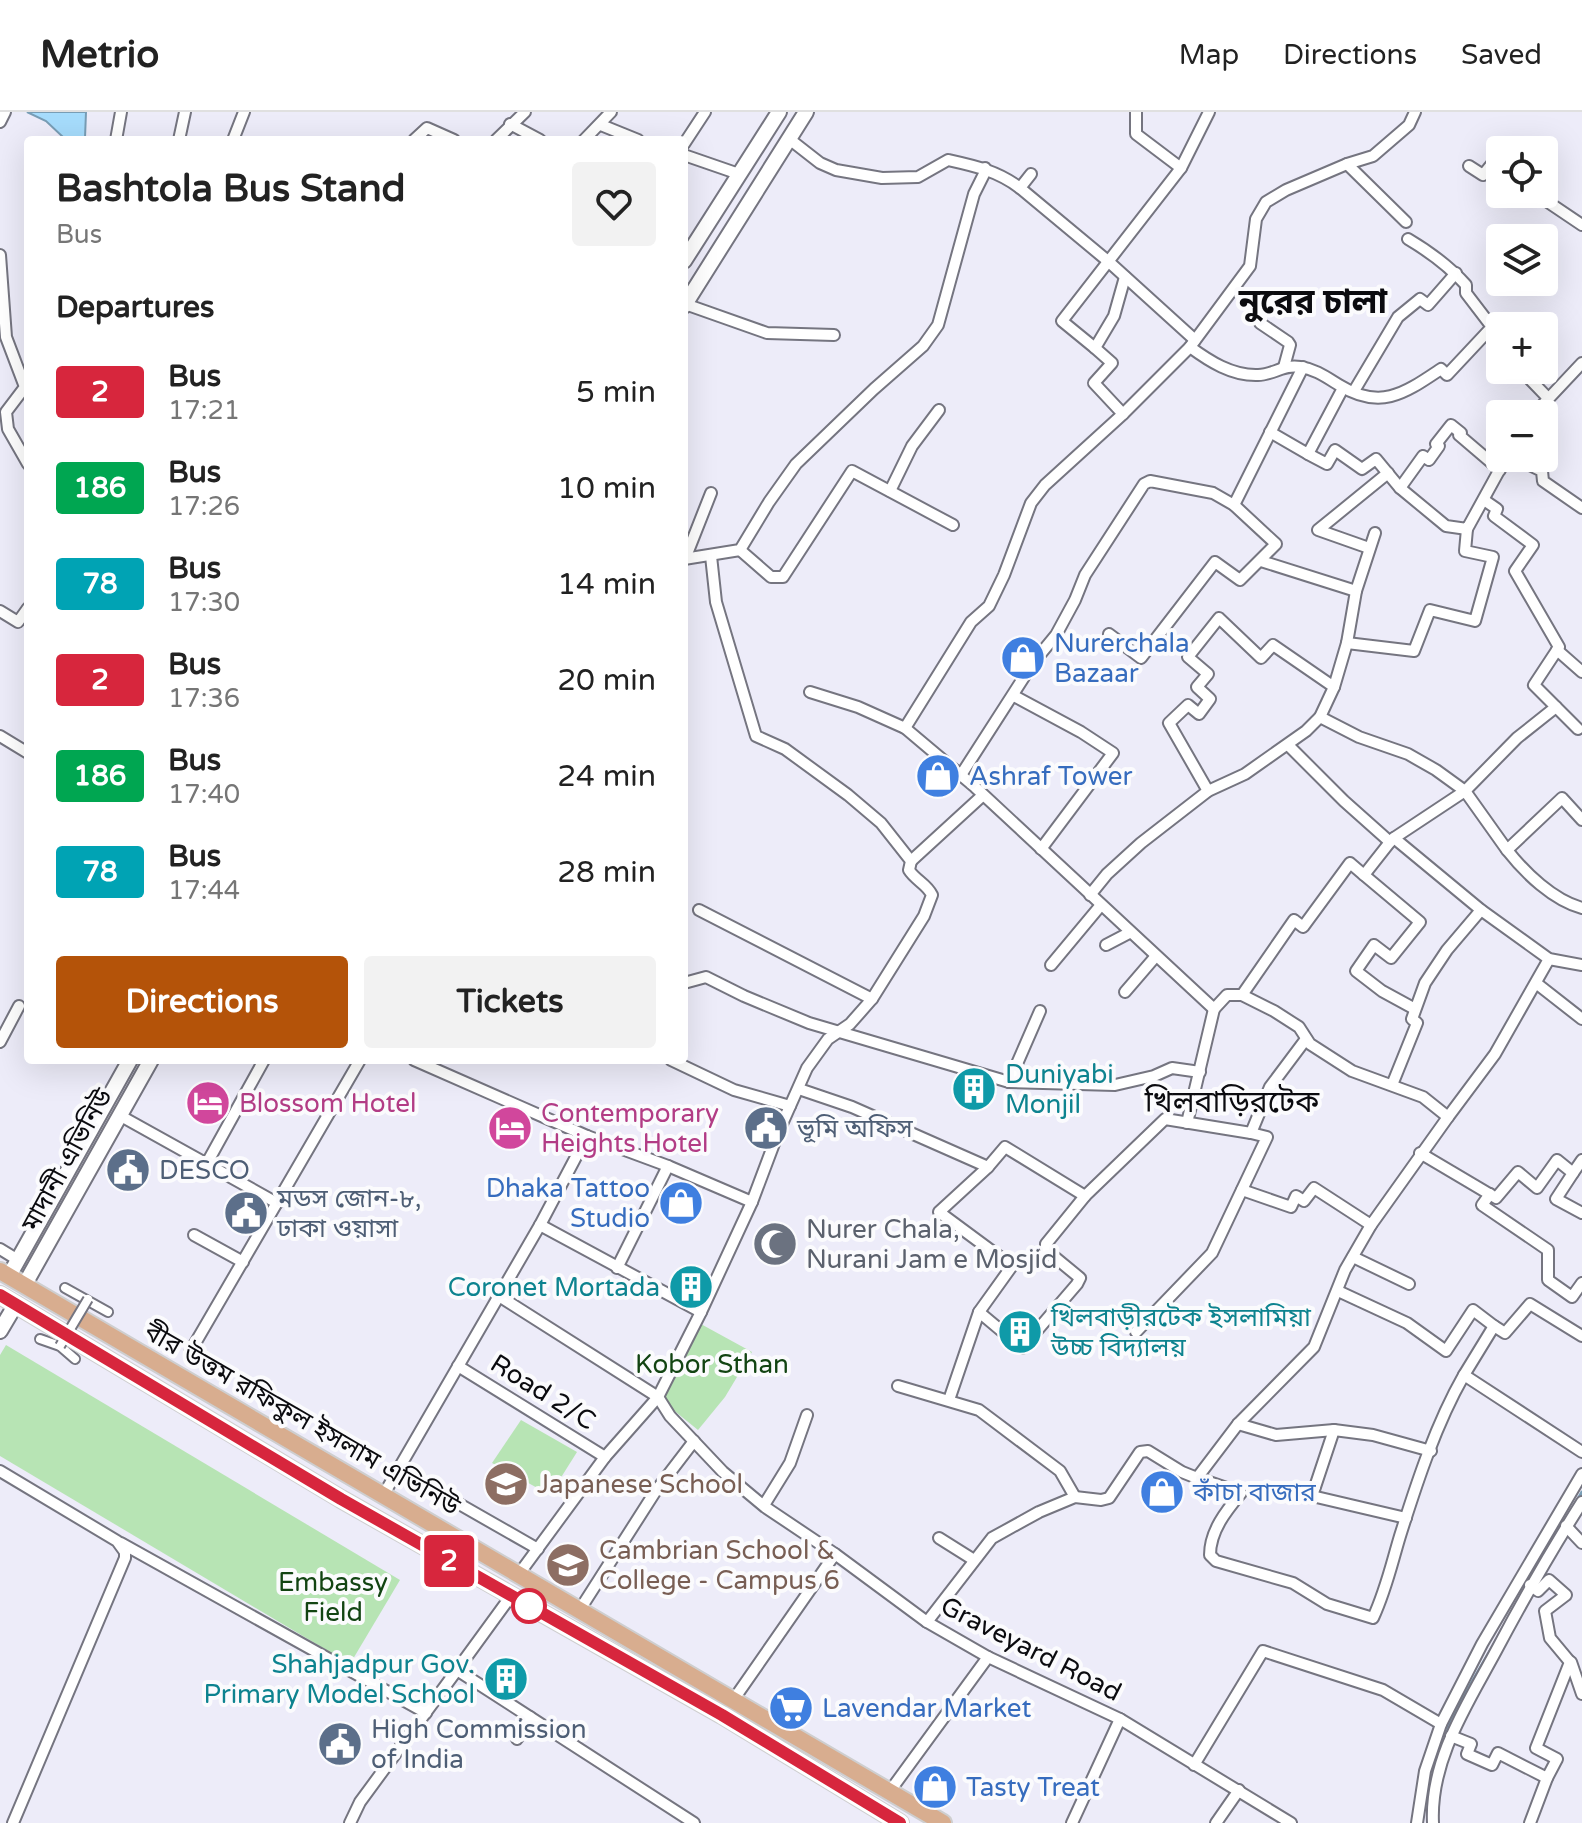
<!DOCTYPE html>
<html lang="en">
<head>
<meta charset="utf-8">
<style>
  body { margin:0; font-family:"Varela Round","Noto Sans Bengali",sans-serif; background:#f2f2f2; color:#222; height:100vh; display:flex; flex-direction:column; font-size:30px; white-space:nowrap }
  * { box-sizing:border-box; margin:0 }
  p { font-size:26px; color:#767676 }
  .icon { flex:none; width:44px; height:44px; fill:none; stroke:currentColor; stroke-width:2; stroke-linecap:round; stroke-linejoin:round }
  .map { position:relative; flex:1; overflow:hidden }
  .side { position:absolute; left:24px; top:24px; width:664px; height:928px; display:flex; flex-direction:column; background:#fff; border-radius:8px; box-shadow:0 8px 32px #0002 }
  .side>* { flex:none }
  .badge { padding:0 16px; border-radius:6px; font-size:28px; line-height:52px }
  .fabs { position:absolute; left:1486px; top:24px; display:grid; gap:16px }
  .fabs a { display:grid; place-items:center; width:72px; height:72px; border-radius:8px; background:#fff; box-shadow:0 8px 32px #0002; font-size:40px }
  .map>.badge { position:absolute; translate:-50% -50%; box-shadow:0 0 0 4px #fff }
  h2 { padding:0 32px; font-size:30px; line-height:72px }
  .round { display:grid; place-items:center; flex:none; width:84px; height:84px; border-radius:8px; background:#f2f2f2 }
  .headline { display:flex; align-items:center; justify-content:space-between; height:136px; padding:0 32px }
  h1 { font-size:38px; font-weight:700; line-height:60px }
  .action { display:flex; gap:16px; margin-top:auto; padding:16px 32px }
  .action a { flex:1; height:92px; border-radius:8px; background:#b45309; color:#fff; font-size:32px; font-weight:700; line-height:92px; text-align:center }
  .action a+a { background:#f2f2f2; color:#222 }
  ul { padding:0; list-style:none }
  li { display:flex; align-items:center; gap:24px; height:96px; padding:0 32px }
  li div { flex:1 }
  li b { display:block; font-size:30px }
  li em { font-style:normal }
  li .badge { min-width:88px; font-weight:700; text-align:center }
  header { display:flex; align-items:center; gap:48px; box-sizing:border-box; height:112px; padding:0 40px; background:#fff; border-bottom:2px solid #e0e0e0 }
  header strong { font-size:38px }
  nav { display:flex; gap:44px; margin-inline-start:auto; font-size:28px }
  .map>svg:first-child { display:block }
  .green { fill:#b7e4b4 }
  .water { fill:#a6dcfc; stroke:#789db5; stroke-width:2 }
  .lines { fill:none; stroke-linecap:round; stroke-linejoin:round }
  .stream { stroke:#789db5; stroke-width:3 }
  .pedestrian-casing { stroke:#757580; stroke-width:12 }
  .minor-casing { stroke:#757580; stroke-width:14 }
  .secondary-casing { stroke:#757580; stroke-width:18 }
  .primary-casing { stroke:#cececf; stroke-width:20 }
  .pedestrian { stroke:#fff; stroke-width:8 }
  .minor { stroke:#fff; stroke-width:10 }
  .secondary { stroke:#fff; stroke-width:14 }
  .primary { stroke:#d8ad8f; stroke-width:16 }
  .pedestrian-bridge-casing { stroke:#757580; stroke-width:12; stroke-linecap:butt }
  .pedestrian-bridge { stroke:#fff; stroke-width:8 }
  .line-casing { stroke:#fff; stroke-width:18 }
  .line { stroke:#d7263d; stroke-width:12 }
  .stop-dot { fill:#fff; stroke:#d7263d; stroke-width:4 }
  .labels { text-anchor:middle; dominant-baseline:central; stroke-width:8; stroke-linejoin:round; paint-order:stroke }
  .shop-label { font-size:26px; fill:#366cbe; stroke:#fbfbfd; text-anchor:start }
  .culture-label { font-size:26px; fill:#0d838f; stroke:#fbfbfd; text-anchor:start }
  .hotel-label { font-size:26px; fill:#b23c85; stroke:#fbfbfd; text-anchor:start }
  .service-label { font-size:26px; fill:#4e5e75; stroke:#fbfbfd; text-anchor:start }
  .street-label { font-size:26px; fill:#0b0b0f; stroke:#fbfbfd }
  .worship-label { font-size:26px; fill:#5b616d; stroke:#fbfbfd; text-anchor:start }
  .park-label { font-size:26px; fill:#124412; stroke:#fbfbfd }
  .education-label { font-size:26px; fill:#785e54; stroke:#fbfbfd; text-anchor:start }
  .quarter-label { font-size:30px; fill:#0b0b0f; stroke:#fbfbfd }
  .district-label { font-size:34px; font-weight:bold; fill:#0b0b0f; stroke:#fbfbfd }
</style>
</head>
<body>
<header>
<strong>Metrio</strong>
<nav><a>Map</a><a>Directions</a><a>Saved</a></nav>
</header>
<div class="map">
<svg width="1582" height="1711" viewBox="0 0 1582 1711">
  <rect width="100%" height="100%" fill="#edecf9"/>
  <g class="green">
    <path d="M699,1211L752,1240L725,1285L698,1318L661,1288Z"/>
    <path d="M6,1233L400,1468L350,1552L0,1344V1243Z"/>
    <path d="M521,1308L577,1340L550,1383L492,1351Z"/>
  </g>
  <path class="water" d="M27,0H86L85,26H64L46,9Z"/>
  <g class="lines">
    <g class="stream">
      <path d="M1572,1397L1582,1380"/>
      <path d="M1445,1628L1450,1608L1498,1525"/>
    </g>
    <g class="pedestrian-casing">
      <g id="pedestrian">
        <path d="M65,1176L108,1200"/>
        <path d="M40,1227L60,1234L75,1247"/>
      </g>
    </g>
    <g class="minor-casing">
      <g id="minor">
        <path d="M1136,0V22L1181,56"/>
        <path d="M0,10L5,0"/>
        <path d="M510,12L540,28"/>
        <path d="M601,13L638,28"/>
        <path d="M788,26L820,51L836,58L882,66L918,65L948,48C975,54 998,59 1020,76"/>
        <path d="M116,28L121,0"/>
        <path d="M179,28L185,0"/>
        <path d="M233,28L244,0"/>
        <path d="M414,28L427,16L454,28"/>
        <path d="M496,28L525,0"/>
        <path d="M584,28L611,0"/>
        <path d="M684,32L705,0"/>
        <path d="M684,43L739,62"/>
        <path d="M1347,52L1406,110"/>
        <path d="M1469,54L1483,63L1492,52L1500,58"/>
        <path d="M1031,62L1020,76L1109,150L1195,228"/>
        <path d="M1536,82L1582,113"/>
        <path d="M0,143L6,225L25,275L6,300L8,317L28,352"/>
        <path d="M685,192L767,221L834,223"/>
        <path d="M1260,211L1288,230L1290,233L1284,255"/>
        <path d="M1492,215L1500,232"/>
        <path d="M1190,235C1209,249 1232,264 1258,263C1273,263 1284,252 1300,255C1315,257 1326,265 1339,273C1381,299 1405,281 1441,257L1447,263L1492,215L1466,181V173C1449,154 1430,140 1408,127"/>
        <path d="M1095,236L1062,209L1181,56L1209,0"/>
        <path d="M1521,258L1548,286"/>
        <path d="M1354,279L1398,205L1420,187L1428,193L1456,161"/>
        <path d="M1123,302L1094,271L1112,251L1095,236L1114,204L1125,165"/>
        <path d="M1534,302L1582,251"/>
        <path d="M1270,320L1308,342L1343,276"/>
        <path d="M1308,342L1327,352L1335,338L1362,357L1376,347L1400,376L1446,414L1467,417L1506,346"/>
        <path d="M1515,346L1542,359L1543,369L1582,396"/>
        <path d="M1400,376L1423,344L1429,348L1439,334L1436,332L1451,313L1461,321L1459,323L1500,358"/>
        <path d="M890,379L912,334L939,298"/>
        <path d="M1234,393L1303,255"/>
        <path d="M1369,436L1318,418L1388,361"/>
        <path d="M740,438L771,465H783L852,359L953,413"/>
        <path d="M684,447L740,438L769,390L796,352L874,277L923,234L938,213L974,82L986,58L985,56"/>
        <path d="M685,447L711,381"/>
        <path d="M1261,449L1356,479"/>
        <path d="M0,499L18,510L28,496"/>
        <path d="M1347,531L1414,539L1430,498L1475,509L1493,445L1465,439L1467,417"/>
        <path d="M1557,538L1582,560"/>
        <path d="M810,580L858,595L905,616L975,675L1214,897L1227,883H1242L1274,899L1299,915L1310,932L1352,959L1423,985L1448,1005L1371,1113L1345,1158L1314,1235L1238,1312L1197,1366L1182,1360L1148,1339L1140,1340L1109,1386L1101,1388L1075,1385L1039,1400L992,1426L927,1510"/>
        <path d="M1014,584L1081,620L1113,641L1041,737"/>
        <path d="M1556,595L1578,617"/>
        <path d="M1320,605L1359,625L1408,642L1436,658L1465,679L1507,738L1562,686L1582,708"/>
        <path d="M905,616L971,510L989,494L1004,463L1031,391L1045,373L1123,302L1190,235L1250,154L1256,107L1266,90L1286,78L1347,52L1373,44L1409,13L1415,0"/>
        <path d="M0,624L28,641"/>
        <path d="M1288,633L1344,689L1390,730L1394,726L1481,798L1549,847L1582,853"/>
        <path d="M961,663L1033,551L1056,523L1075,488L1085,463L1144,372L1150,369L1213,381L1234,393L1276,432L1240,468L1215,450L1141,546L1109,522"/>
        <path d="M1208,679L1169,611L1188,593L1199,602L1210,587L1197,575L1208,562L1188,545L1219,506L1261,546L1273,533L1334,575"/>
        <path d="M1394,726L1465,679L1517,626L1556,595L1534,573L1559,535L1515,459L1533,433L1494,404L1497,397L1484,388"/>
        <path d="M1507,738C1525,761 1553,788 1582,796"/>
        <path d="M911,749L982,684"/>
        <path d="M1364,763L1420,810L1391,846L1374,833L1356,859L1382,879L1415,897"/>
        <path d="M1090,783L1107,762L1141,731L1208,679L1245,662L1306,619L1320,605L1334,575L1347,531L1356,479L1375,421"/>
        <path d="M699,798L872,887"/>
        <path d="M1106,833L1129,821"/>
        <path d="M1051,853L1101,793"/>
        <path d="M684,871L706,865L744,884L809,911L1009,970L1115,973L1154,964L1172,956L1200,960"/>
        <path d="M1536,871L1582,907"/>
        <path d="M1125,880L1156,844"/>
        <path d="M1242,883L1294,808L1303,815L1350,751L1364,763L1390,730"/>
        <path d="M0,930L19,894"/>
        <path d="M414,948L587,1024L668,1054L752,1090"/>
        <path d="M671,948L734,978L790,994"/>
        <path d="M1009,970L1040,899"/>
        <path d="M1392,973L1417,911L1412,907L1425,871L1447,838L1481,798"/>
        <path d="M799,977L852,995L988,1055L1005,1035L1085,1084L1165,1007L1251,1021"/>
        <path d="M119,1003L277,1091"/>
        <path d="M1448,1005L1495,942L1549,847"/>
        <path d="M1187,1011L1214,897"/>
        <path d="M1420,1041L1496,1086L1518,1060L1537,1076L1557,1048L1573,1061L1556,1087L1582,1101"/>
        <path d="M207,1051L264,948"/>
        <path d="M1573,1061L1582,1048"/>
        <path d="M1242,1078L1291,1095L1296,1084L1304,1089L1314,1076L1371,1113"/>
        <path d="M1490,1082L1482,1093L1548,1138V1168L1572,1185L1582,1171"/>
        <path d="M540,1113L701,1200"/>
        <path d="M194,1123L243,1150"/>
        <path d="M0,1137L18,1148"/>
        <path d="M1353,1145L1409,1172"/>
        <path d="M617,1156L668,1054"/>
        <path d="M1338,1179L1407,1211L1446,1239L1473,1198L1494,1214"/>
        <path d="M499,1184L658,1285L670,1304L723,1360L765,1395L835,1442L927,1510L988,1545L1120,1607L1291,1711"/>
        <path d="M979,1200L1012,1154L939,1100L988,1055"/>
        <path d="M1136,1220L1212,1141L1267,1025L1251,1021L1270,975L1306,927"/>
        <path d="M190,1240L360,948"/>
        <path d="M458,1254L605,1345"/>
        <path d="M1464,1263L1494,1214L1505,1221L1530,1192L1582,1224"/>
        <path d="M898,1274L979,1298L1060,1359L1075,1385"/>
        <path d="M949,1288L979,1200L1022,1236L1077,1172L1080,1166L1046,1138V1132L1085,1084"/>
        <path d="M1238,1312L1276,1323L1334,1318L1373,1323L1431,1339"/>
        <path d="M1334,1318L1312,1384L1406,1406"/>
        <path d="M398,1357L538,1437"/>
        <path d="M0,1359L117,1429L125,1440V1446L13,1711"/>
        <path d="M1197,1366L1241,1381C1226,1399 1210,1419 1210,1443L1216,1449L1293,1471L1327,1492L1373,1506C1386,1478 1391,1454 1400,1424C1417,1370 1436,1312 1464,1263L1582,1340"/>
        <path d="M384,1382L540,1113L587,1024"/>
        <path d="M764,1393L790,1351L807,1303"/>
        <path d="M1566,1414L1582,1431"/>
        <path d="M939,1426L974,1448"/>
        <path d="M121,1431L426,1601"/>
        <path d="M519,1462L605,1345L658,1285L701,1200L752,1090L778,1021L807,956L828,927L850,912L872,887L924,804L932,783C927,772 915,768 909,758L911,749L881,711L848,683L785,637L756,624L716,490L711,444"/>
        <path d="M1530,1473L1538,1479L1549,1468L1566,1483L1545,1499L1550,1526L1570,1550L1536,1636L1557,1647L1547,1666"/>
        <path d="M511,1484L457,1558L694,1711"/>
        <path d="M579,1499L655,1380L694,1329"/>
        <path d="M1571,1550L1582,1582"/>
        <path d="M734,1587L835,1442"/>
        <path d="M1441,1612L1482,1532L1582,1362"/>
        <path d="M1451,1624L1471,1632L1467,1642L1492,1653L1498,1641L1547,1666L1530,1711"/>
        <path d="M517,1627L530,1605"/>
        <path d="M1194,1653L1263,1539L1383,1578L1441,1612L1425,1659L1417,1711"/>
        <path d="M890,1679L988,1545"/>
        <path d="M350,1711L360,1690L457,1558"/>
        <path d="M1072,1711L1120,1607"/>
        <path d="M1216,1711L1239,1678"/>
        <path d="M1433,1711C1430,1648 1467,1593 1496,1539C1523,1488 1551,1439 1582,1390"/>
      </g>
    </g>
    <g class="secondary-casing">
      <g id="secondary">
        <path d="M684,149L779,0"/>
        <path d="M684,194L806,0"/>
        <path d="M9,1164L130,948"/>
        <path d="M25,1172L151,948"/>
        <path d="M0,1219L16,1192"/>
      </g>
    </g>
    <g class="primary-casing">
      <g id="primary">
        <path d="M0,1159L943,1711"/>
        <path d="M0,1183L341,1387L722,1603L900,1711"/>
      </g>
    </g>
    <use href="#pedestrian" class="pedestrian"/>
    <use href="#minor" class="minor"/>
    <use href="#secondary" class="secondary"/>
    <use href="#primary" class="primary"/>
    <g class="pedestrian-bridge-casing">
      <path id="pedestrian-bridge" d="M60,1234L88,1187"/>
    </g>
    <use href="#pedestrian-bridge" class="pedestrian-bridge"/>
  </g>
  <g class="lines">
    <g class="line-casing">
      <path id="line" d="M0,1183L341,1387L722,1603L900,1711"/>
    </g>
    <use href="#line" class="line"/>
  </g>
  <defs>
    <g id="shop-disc" transform="scale(2.3)"><circle r="9.5" fill="#3f7fe0" stroke="#fbfbfd"/><path d="M-5-2.5h2.3a2.7 3.5 0 0 1 5.4 0H5L5.5 6h-11ZM-1.5-2.5h3a1.5 2.3 0 0 0-3 0Z" fill="#fff"/></g>
    <g id="building-disc" transform="scale(2.3)"><circle r="9.5" fill="#0f9aa8" stroke="#fbfbfd"/><path d="M-4-6H4V6H1V3H-1V6H-4ZM-2.5-4.3h1.7v1.8h-1.7ZM.8-4.3h1.7v1.8H.8ZM-2.5-1h1.7V.8h-1.7ZM.8-1h1.7V.8H.8Z" fill="#fff"/></g>
    <g id="hotel-disc" transform="scale(2.3)"><circle r="9.5" fill="#d1479c" stroke="#fbfbfd"/><path d="M-6-4.5h1.5V1H6V5H4.5V3h-9V5H-6ZM-4 0a1.8 1.8 0 1 1 3.6 0ZM.5 0V-2.5h3Q6-2.5 6 0Z" fill="#fff"/></g>
    <g id="civic-disc" transform="scale(2.3)"><circle r="9.5" fill="#5c6f8a" stroke="#fbfbfd"/><path d="M-.6-6.5H3V-4.5H.6V-3L4-1V1h2V6H-6V1h2V-1L-.6-3ZM-1.2 2.5V6h2.4V2.5Z" fill="#fff"/></g>
    <g id="mosque-disc" transform="scale(2.3)"><circle r="9.5" fill="#6b7280" stroke="#fbfbfd"/><path d="M3.5-4.9A6 6 0 1 0 3.5 4.9A5 5 0 1 1 3.5-4.9Z" fill="#fff"/></g>
    <g id="school-disc" transform="scale(2.3)"><circle r="9.5" fill="#8d6e63" stroke="#fbfbfd"/><path d="M0-5L7-2L0 1L-7-2ZM-4 1L0 2.5L4 1V4Q0 6-4 4Z" fill="#fff"/></g>
    <g id="university-disc" transform="scale(2.3)"><circle r="9.5" fill="#8d6e63" stroke="#fbfbfd"/><path d="M0-5L7-2L0 1L-7-2ZM-4 1L0 2.5L4 1V4Q0 6-4 4Z" fill="#fff"/></g>
    <g id="supermarket-disc" transform="scale(2.3)"><circle r="9.5" fill="#3f7fe0" stroke="#fbfbfd"/><path d="M-6-5.5h2.5l.6 2H6L4.5 2H-2.5L-4.4-4H-6ZM-1.5 3.2a1.3 1.3 0 1 0 .1 0ZM3 3.2a1.3 1.3 0 1 0 .1 0Z" fill="#fff"/></g>
  </defs>
  <g fill-rule="evenodd">
    <use href="#shop-disc" x="1023" y="546"/>
    <use href="#shop-disc" x="938" y="664"/>
    <use href="#building-disc" x="974" y="977"/>
    <use href="#hotel-disc" x="208" y="991"/>
    <use href="#hotel-disc" x="510" y="1016"/>
    <use href="#civic-disc" x="766" y="1016"/>
    <use href="#civic-disc" x="128" y="1058"/>
    <use href="#shop-disc" x="681" y="1091"/>
    <use href="#civic-disc" x="246" y="1101"/>
    <use href="#mosque-disc" x="775" y="1132"/>
    <use href="#building-disc" x="691" y="1175"/>
    <use href="#building-disc" x="1020" y="1220"/>
    <use href="#school-disc" x="506" y="1372"/>
    <use href="#shop-disc" x="1162" y="1380"/>
    <use href="#university-disc" x="568" y="1453"/>
    <use href="#building-disc" x="506" y="1567"/>
    <use href="#supermarket-disc" x="791" y="1596"/>
    <use href="#civic-disc" x="340" y="1632"/>
    <use href="#shop-disc" x="935" y="1675"/>
  </g>
  <circle class="stop-dot" cx="529" cy="1494" r="16"/>
  <g class="labels">
    <g class="shop-label">
      <text x="1054" y="531">Nurerchala<tspan x="1054" dy="30">Bazaar</tspan></text>
      <text x="969" y="664">Ashraf Tower</text>
      <text x="650" y="1076" text-anchor="end">Dhaka Tattoo<tspan x="650" dy="30">Studio</tspan></text>
      <text x="1193" y="1380">কাঁচা বাজার</text>
      <text x="822" y="1596">Lavendar Market</text>
      <text x="966" y="1675">Tasty Treat</text>
    </g>
    <g class="culture-label">
      <text x="1005" y="962">Duniyabi<tspan x="1005" dy="30">Monjil</tspan></text>
      <text x="660" y="1175" text-anchor="end">Coronet Mortada</text>
      <text x="1051" y="1205">খিলবাড়ীরটেক ইসলামিয়া<tspan x="1051" dy="30">উচ্চ বিদ্যালয়</tspan></text>
      <text x="475" y="1552" text-anchor="end">Shahjadpur Gov.<tspan x="475" dy="30">Primary Model School</tspan></text>
    </g>
    <g class="hotel-label">
      <text x="239" y="991">Blossom Hotel</text>
      <text x="541" y="1001">Contemporary<tspan x="541" dy="30">Heights Hotel</tspan></text>
    </g>
    <g class="service-label">
      <text x="797" y="1016">ভূমি অফিস</text>
      <text x="159" y="1058">DESCO</text>
      <text x="277" y="1086">মডস জোন-৮,<tspan x="277" dy="30">ঢাকা ওয়াসা</tspan></text>
      <text x="371" y="1617">High Commission<tspan x="371" dy="30">of India</tspan></text>
    </g>
    <g class="street-label">
      <text transform="translate(67 1048) rotate(-61)">মাদানী এভিনিউ</text>
      <text transform="translate(543 1280) rotate(32)">Road 2/C</text>
      <text transform="translate(302 1307) rotate(30)">বীর উত্তম রফিকুল ইসলাম এভিনিউ</text>
      <text transform="translate(1031 1537) rotate(27)">Graveyard Road</text>
    </g>
    <g class="worship-label">
      <text x="806" y="1117">Nurer Chala,<tspan x="806" dy="30">Nurani Jam e Mosjid</tspan></text>
    </g>
    <g class="park-label">
      <text x="712" y="1252">Kobor Sthan</text>
      <text x="333" y="1470">Embassy<tspan x="333" dy="30">Field</tspan></text>
    </g>
    <g class="education-label">
      <text x="537" y="1372">Japanese School</text>
      <text x="599" y="1438">Cambrian School &amp;<tspan x="599" dy="30">College - Campus 6</tspan></text>
    </g>
    <g class="quarter-label">
      <text x="1232" y="990">খিলবাড়িরটেক</text>
    </g>
    <g class="district-label">
      <text x="1313" y="190">নুরের চালা</text>
    </g>
  </g>
</svg>
<div class="fabs">
<a><svg class="icon" aria-label="locate" viewBox="0 0 24 24"><circle cx="12" cy="12" r="6"/><path d="M12 2v4M12 18v4M2 12h4M18 12h4"/></svg></a>
<a><svg class="icon" aria-label="layers" viewBox="0 0 24 24"><path d="M12 4l9 5-9 5-9-5zM3 14l9 5 9-5"/></svg></a>
<a>+</a>
<a>−</a>
</div>
<b class="badge" style="left:449px;top:1449px;background:#d7263d;color:#fff">2</b>
<section class="side">
<div class="headline"><div><h1>Bashtola Bus Stand</h1><p>Bus</p></div><a class="round"><svg class="icon" aria-label="heart" viewBox="0 0 24 24"><path d="M12 20l-8-8c-3-5 5-10 8-4 3-6 11-1 8 4z"/></svg></a></div>
<h2>Departures</h2>
<ul>
<li><span class="badge" style="background:#d7263d;color:#fff">2</span><div><b>Bus</b><p>17:21</p></div><em>5 min</em></li>
<li><span class="badge" style="background:#00a651;color:#fff">186</span><div><b>Bus</b><p>17:26</p></div><em>10 min</em></li>
<li><span class="badge" style="background:#00a3b4;color:#fff">78</span><div><b>Bus</b><p>17:30</p></div><em>14 min</em></li>
<li><span class="badge" style="background:#d7263d;color:#fff">2</span><div><b>Bus</b><p>17:36</p></div><em>20 min</em></li>
<li><span class="badge" style="background:#00a651;color:#fff">186</span><div><b>Bus</b><p>17:40</p></div><em>24 min</em></li>
<li><span class="badge" style="background:#00a3b4;color:#fff">78</span><div><b>Bus</b><p>17:44</p></div><em>28 min</em></li>
</ul>
<div class="action"><a>Directions</a><a>Tickets</a></div>
</section>
</div>
</body>
</html>
